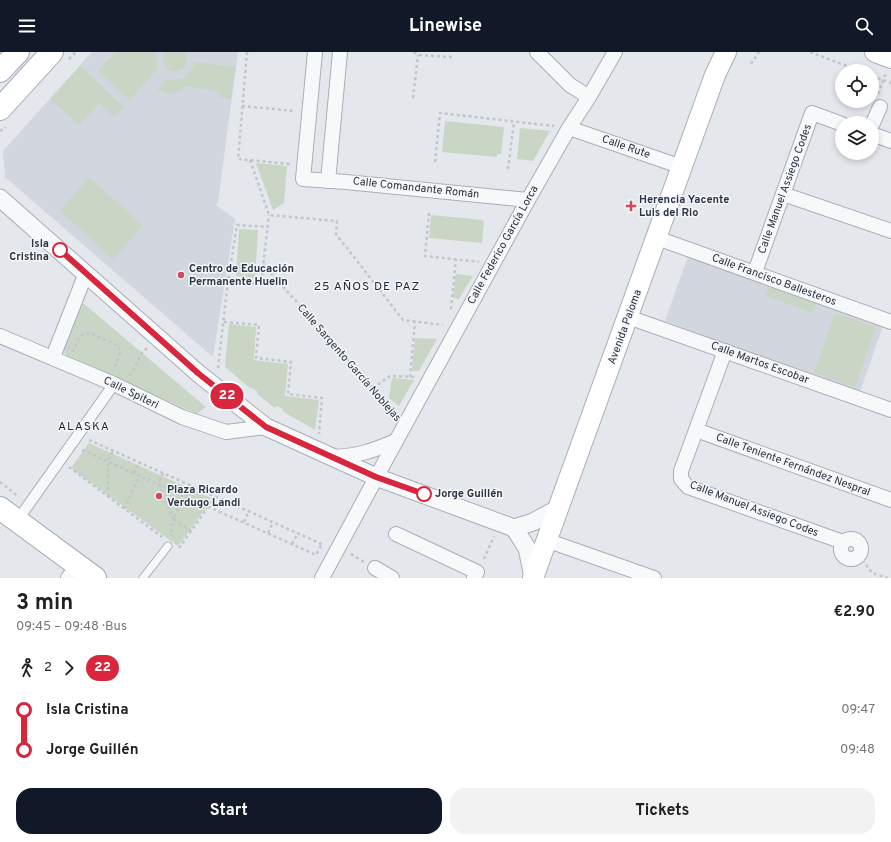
<!DOCTYPE html>
<html lang="en">
<head>
<meta charset="utf-8">
<style>
  body { margin:0; font-family:Overpass,sans-serif; background:#f2f2f2; color:#202124; height:100vh; display:flex; flex-direction:column; font-size:15px; white-space:nowrap }
  * { box-sizing:border-box; margin:0 }
  p { font-size:13px; color:#757577 }
  .icon { flex:none; width:22px; height:22px; fill:none; stroke:currentColor; stroke-width:2; stroke-linecap:round; stroke-linejoin:round }
  .map { position:relative; height:526px; overflow:hidden }
  .sheet { display:flex; flex-direction:column; background:#fff; flex:1 }
  .sheet>* { flex:none }
  .badge { padding:0 8px; border-radius:13px; font-size:14px; line-height:26px }
  .tools { position:absolute; left:835px; top:12px; display:grid; gap:8px }
  .tools a { display:grid; place-items:center; width:44px; height:44px; border-radius:50%; background:#fff; box-shadow:0 2px 6px #0003; font-size:20px }
  .map>.badge { position:absolute; translate:-50% -50%; box-shadow:0 0 0 2px #fff }
  .legs { display:flex; align-items:center; gap:6px; height:44px; padding:0 16px; font-size:13px }
  .legs p { margin-inline-start:auto }
  .head { display:flex; align-items:center; justify-content:space-between; height:68px; padding:0 16px }
  h1 { font-size:22px; font-weight:700; line-height:30px }
  .primary-button { display:flex; gap:8px; margin-top:auto; padding:8px 16px }
  .primary-button a { flex:1; height:46px; border-radius:16px; background:#111827; color:#fff; font-size:16px; font-weight:700; line-height:46px; text-align:center }
  .primary-button a+a { background:#f2f2f2; color:#202124 }
  ul { padding:0 16px; list-style:none }
  li { display:flex; align-items:center; gap:14px; height:40px; font-size:15px }
  li i { display:grid; place-items:center; width:6px; height:100%; margin:0 5px; background:currentColor }
  li i::after { content:''; width:10px; height:10px; margin:-5px; border:3px solid; border-radius:50%; background:#fff }
  li p { margin-inline-start:auto }
  li:first-child i { background:linear-gradient(#0000 50%,currentColor 0) }
  li:last-child i { background:linear-gradient(currentColor 50%,#0000 0) }
  header { display:flex; justify-content:space-between; align-items:center; height:52px; padding:0 16px; background:#111827; color:#fff; font-size:18px; font-weight:700 }
  .map>svg:first-child { display:block }
  .built { fill:#d2d6de }
  .green { fill:#c9d6c5 }
  .lines { fill:none; stroke-linecap:round; stroke-linejoin:round }
  .service-casing { stroke:#a9aeb7; stroke-width:9 }
  .pedestrian-casing { stroke:#a9aeb7; stroke-width:12 }
  .minor-casing { stroke:#a9aeb7; stroke-width:16 }
  .tertiary-casing { stroke:#a9aeb7; stroke-width:19 }
  .secondary-casing { stroke:#a9aeb7; stroke-width:22 }
  .primary-casing { stroke:#a3abb8; stroke-width:24 }
  .path { stroke:#c2c5cb; stroke-width:2.5; stroke-dasharray:3 3; stroke-linecap:butt }
  .service { stroke:#f7f8fa; stroke-width:7 }
  .pedestrian { stroke:#f7f8fa; stroke-width:10 }
  .minor { stroke:#f7f8fa; stroke-width:14 }
  .tertiary { stroke:#f7f8fa; stroke-width:17 }
  .secondary { stroke:#fff; stroke-width:20 }
  .primary { stroke:#fff; stroke-width:22 }
  .line-1-casing { stroke:#fff; stroke-width:9 }
  .line-1 { stroke:#d7263d; stroke-width:6 }
  .poi-dot { fill:#d1495b; stroke:#f4f6f9; stroke-width:1.5 }
  .stop-1-dot { fill:#fff; stroke:#d7263d; stroke-width:2 }
  .labels { text-anchor:middle; dominant-baseline:central; stroke-width:3; stroke-linejoin:round; paint-order:stroke }
  .street-label { font-size:11px; fill:#2b3445; stroke:#f4f6f9 }
  .poi-label { font-size:11px; font-weight:bold; fill:#2b3445; stroke:#f4f6f9; text-anchor:start }
  .stop-label { font-size:11px; font-weight:bold; fill:#2b3445; stroke:#f4f6f9; text-anchor:end }
  .neighbourhood-label { font-size:12px; letter-spacing:1px; fill:#1d2536; stroke:#f4f6f9 }
</style>
</head>
<body>
<header><svg class="icon" aria-label="menu" viewBox="0 0 24 24"><path d="M4 6h16M4 12h16M4 18h16"/></svg>Linewise<svg class="icon" aria-label="search" viewBox="0 0 24 24"><circle cx="10" cy="10" r="6"/><path d="M15 15l6 6"/></svg></header>
<div class="map">
<svg width="891" height="526" viewBox="0 0 891 526">
  <rect width="100%" height="100%" fill="#e4e7ec"/>
  <g class="built">
    <path d="M92,0H238L218,150L216,153L235,167L213,305L5,125L3,99Z"/>
    <path d="M688,204L883,274L860,340L665,269Z"/>
  </g>
  <g class="green">
    <path d="M115,0H156L157,17L130,48L98,19Z"/>
    <path d="M165,0H185L188,7C183,29 155,18 165,0Z"/>
    <path d="M194,10L236,15L231,47L219,45L220,39L185,34C177,44 169,43 158,38L166,28L183,27L194,15Z"/>
    <path d="M80,14L124,55L114,65L99,51L79,73L50,47Z"/>
    <path d="M445,69L504,75L501,102H497V105L442,100Z"/>
    <path d="M520,76L550,79L533,109L517,107Z"/>
    <path d="M256,111L287,114L284,151L273,158Z"/>
    <path d="M89,125L143,174L113,207L60,159Z"/>
    <path d="M431,163L484,168L482,191L429,186Z"/>
    <path d="M239,177L258,178L255,226L236,224Z"/>
    <path d="M456,222L473,224L459,247L453,246Z"/>
    <path d="M769,233L816,250L812,261L765,243Z"/>
    <path d="M83,251L206,355L197,362L68,305L64,300L65,295Z"/>
    <path d="M835,261L876,275L855,335L814,321Z"/>
    <path d="M229,272L256,275L254,308L288,312L285,344L319,348L315,378L282,359L283,357L277,354L275,356L257,342L258,340L252,336L251,337L225,315Z"/>
    <path d="M415,286L437,287L419,319H412Z"/>
    <path d="M392,326L414,328L399,354L389,346Z"/>
    <path d="M89,391L211,446L206,456L178,494L71,416Z"/>
  </g>
  <g class="lines">
    <g class="service-casing">
      <path id="service" d="M143,526L168,494"/>
    </g>
    <g class="pedestrian-casing">
      <path id="pedestrian" d="M17,469L114,332"/>
    </g>
    <g class="minor-casing">
      <g id="minor">
        <path d="M315,0L303,127L346,130L528,148"/>
        <path d="M537,0L570,33L589,45"/>
        <path d="M872,73L880,55"/>
        <path d="M569,76L682,115"/>
        <path d="M872,82L891,89"/>
        <path d="M328,129L340,0"/>
        <path d="M783,142L891,179"/>
        <path d="M657,186L891,270"/>
        <path d="M755,220L812,61L842,72"/>
        <path d="M628,265L891,358"/>
        <path d="M0,284L114,332L182,365L226,380L266,375"/>
        <path d="M725,299L681,419V427L688,435L843,490"/>
        <path d="M53,305L86,221"/>
        <path d="M696,378L891,448"/>
        <path d="M333,405C358,404 372,399 396,389"/>
        <path d="M396,482L477,520L474,526"/>
        <circle cx="851" cy="497" r="10"/>
        <path d="M546,488L654,526"/>
        <path d="M375,516L392,526"/>
        <path d="M68,526L78,513"/>
        <path d="M322,526L390,400L528,148L569,76L589,45L615,0"/>
      </g>
    </g>
    <g class="tertiary-casing">
      <g id="tertiary">
        <path d="M0,146L199,322L266,375L376,425L514,476L533,470L557,457"/>
        <path d="M514,476L527,496L533,525"/>
      </g>
    </g>
    <g class="secondary-casing">
      <g id="secondary">
        <path d="M875,0L891,6"/>
        <path d="M533,526L715,23L726,0"/>
      </g>
    </g>
    <g class="primary-casing">
      <g id="primary">
        <path d="M0,19L18,0"/>
        <path d="M0,57L52,0"/>
        <path d="M0,456L95,526"/>
      </g>
    </g>
    <g class="path">
      <path d="M247,0L238,107L290,112"/>
      <path d="M414,0L418,3L452,5"/>
      <path d="M810,0L860,19"/>
      <path d="M69,7L76,0"/>
      <path d="M751,12L759,0"/>
      <path d="M872,24L891,31"/>
      <path d="M878,42L886,21"/>
      <path d="M413,46L418,3"/>
      <path d="M242,54L295,59"/>
      <path d="M0,79L6,75"/>
      <path d="M250,108L269,163L337,169L336,182L403,268L443,273"/>
      <path d="M435,110L440,61L554,74"/>
      <path d="M508,117L514,70"/>
      <path d="M429,161L425,204L479,210"/>
      <path d="M263,212L373,336L394,362"/>
      <path d="M228,229L261,232L269,163"/>
      <path d="M451,257L456,207"/>
      <path d="M224,270L259,273L256,306L291,310L288,342L322,346L319,382"/>
      <path d="M73,300C77,291 78,281 90,281L119,294L120,303L114,316"/>
      <path d="M218,316L228,229L237,173L267,175"/>
      <path d="M130,324L142,301L147,296"/>
      <path d="M410,325L415,270"/>
      <path d="M373,336L390,324L416,325"/>
      <path d="M89,388L324,493"/>
      <path d="M82,398L316,503L322,492"/>
      <path d="M69,415L162,485"/>
      <path d="M134,421L139,411"/>
      <path d="M163,421L158,431L173,467L171,484"/>
      <path d="M0,430L19,445"/>
      <path d="M108,444V409L113,399"/>
      <path d="M124,457L140,423"/>
      <path d="M244,470L249,459"/>
      <path d="M191,479L173,467L192,433"/>
      <path d="M268,481L273,470"/>
      <path d="M292,492L298,481"/>
      <path d="M179,496L216,444"/>
      <path d="M351,502L364,510"/>
      <path d="M859,503L872,521L888,526"/>
      <path d="M484,507L494,484"/>
    </g>
    <use href="#service" class="service"/>
    <use href="#pedestrian" class="pedestrian"/>
    <use href="#minor" class="minor"/>
    <use href="#tertiary" class="tertiary"/>
    <use href="#secondary" class="secondary"/>
    <use href="#primary" class="primary"/>
  </g>
  <g class="lines">
    <g class="line-1-casing">
      <path id="line-1" d="M60,198L199,322L266,375L376,425L424,442"/>
    </g>
    <use href="#line-1" class="line-1"/>
  </g>
  <g class="poi-dot">
    <path d="M629 148h4v4h4v4h-4v4h-4v-4h-4v-4h4z"/>
    <circle cx="181" cy="223" r="4"/>
    <circle cx="159" cy="444" r="4"/>
  </g>
  <g class="stop-1-dot">
    <circle cx="60" cy="198" r="7"/>
    <circle cx="424" cy="442" r="7"/>
  </g>
  <g class="labels">
    <g class="street-label">
      <text transform="translate(626 95) rotate(19)">Calle Rute</text>
      <text transform="translate(416 136) rotate(6)">Calle Comandante Román</text>
      <text transform="translate(785 137) rotate(-70)">Calle Manuel Assiego Codes</text>
      <text transform="translate(503 193) rotate(-61)">Calle Federico García Lorca</text>
      <text transform="translate(774 228) rotate(20)">Calle Francisco Ballesteros</text>
      <text transform="translate(625 275) rotate(-70)">Avenida Paloma</text>
      <text transform="translate(349 311) rotate(49)">Calle Sargento García Noblejas</text>
      <text transform="translate(760 311) rotate(20)">Calle Martos Escobar</text>
      <text transform="translate(131 341) rotate(26)">Calle Spiteri</text>
      <text transform="translate(793 413) rotate(20)">Calle Teniente Fernández Nespral</text>
      <text transform="translate(754 457) rotate(21)">Calle Manuel Assiego Codes</text>
    </g>
    <g class="poi-label">
      <text x="639" y="148">Herencia Yacente<tspan x="639" dy="13">Luis del Rio</tspan></text>
      <text x="189" y="217">Centro de Educación<tspan x="189" dy="13">Permanente Huelin</tspan></text>
      <text x="167" y="438">Plaza Ricardo<tspan x="167" dy="13">Verdugo Landi</tspan></text>
    </g>
    <g class="stop-label">
      <text x="49" y="192">Isla<tspan x="49" dy="13">Cristina</tspan></text>
      <text x="435" y="442" text-anchor="start">Jorge Guillén</text>
    </g>
    <g class="neighbourhood-label">
      <text x="367" y="235">25 AÑOS DE PAZ</text>
      <text x="84" y="375">ALASKA</text>
    </g>
  </g>
</svg>
<div class="tools">
<a><svg class="icon" aria-label="locate" viewBox="0 0 24 24"><circle cx="12" cy="12" r="6"/><path d="M12 2v4M12 18v4M2 12h4M18 12h4"/></svg></a>
<a><svg class="icon" aria-label="layers" viewBox="0 0 24 24"><path d="M12 4l9 5-9 5-9-5zM3 14l9 5 9-5"/></svg></a>
</div>
<b class="badge" style="left:227px;top:344px;background:#d7263d;color:#fff">22</b>
</div>
<section class="sheet">
<div class="head"><div><h1>3 min</h1><p>09:45 – 09:48 · Bus</p></div><b>€2.90</b></div>
<div class="legs"><svg class="icon" aria-label="walk" viewBox="0 0 24 24"><circle cx="13" cy="4" r="2"/><path d="M13 8l-2 6 4 7M11 14l-3 7M7 12l3-4h3l4 4"/></svg>2<svg class="icon" aria-label="forward" viewBox="0 0 24 24"><path d="M9 5l7 7-7 7"/></svg><b class="badge" style="background:#d7263d;color:#fff">22</b></div>
<ul>
<li><i style="color:#d7263d"></i><b>Isla Cristina</b><p>09:47</p></li>
<li><i style="color:#d7263d"></i><b>Jorge Guillén</b><p>09:48</p></li>
</ul>
<div class="primary-button"><a>Start</a><a>Tickets</a></div>
</section>
</body>
</html>
